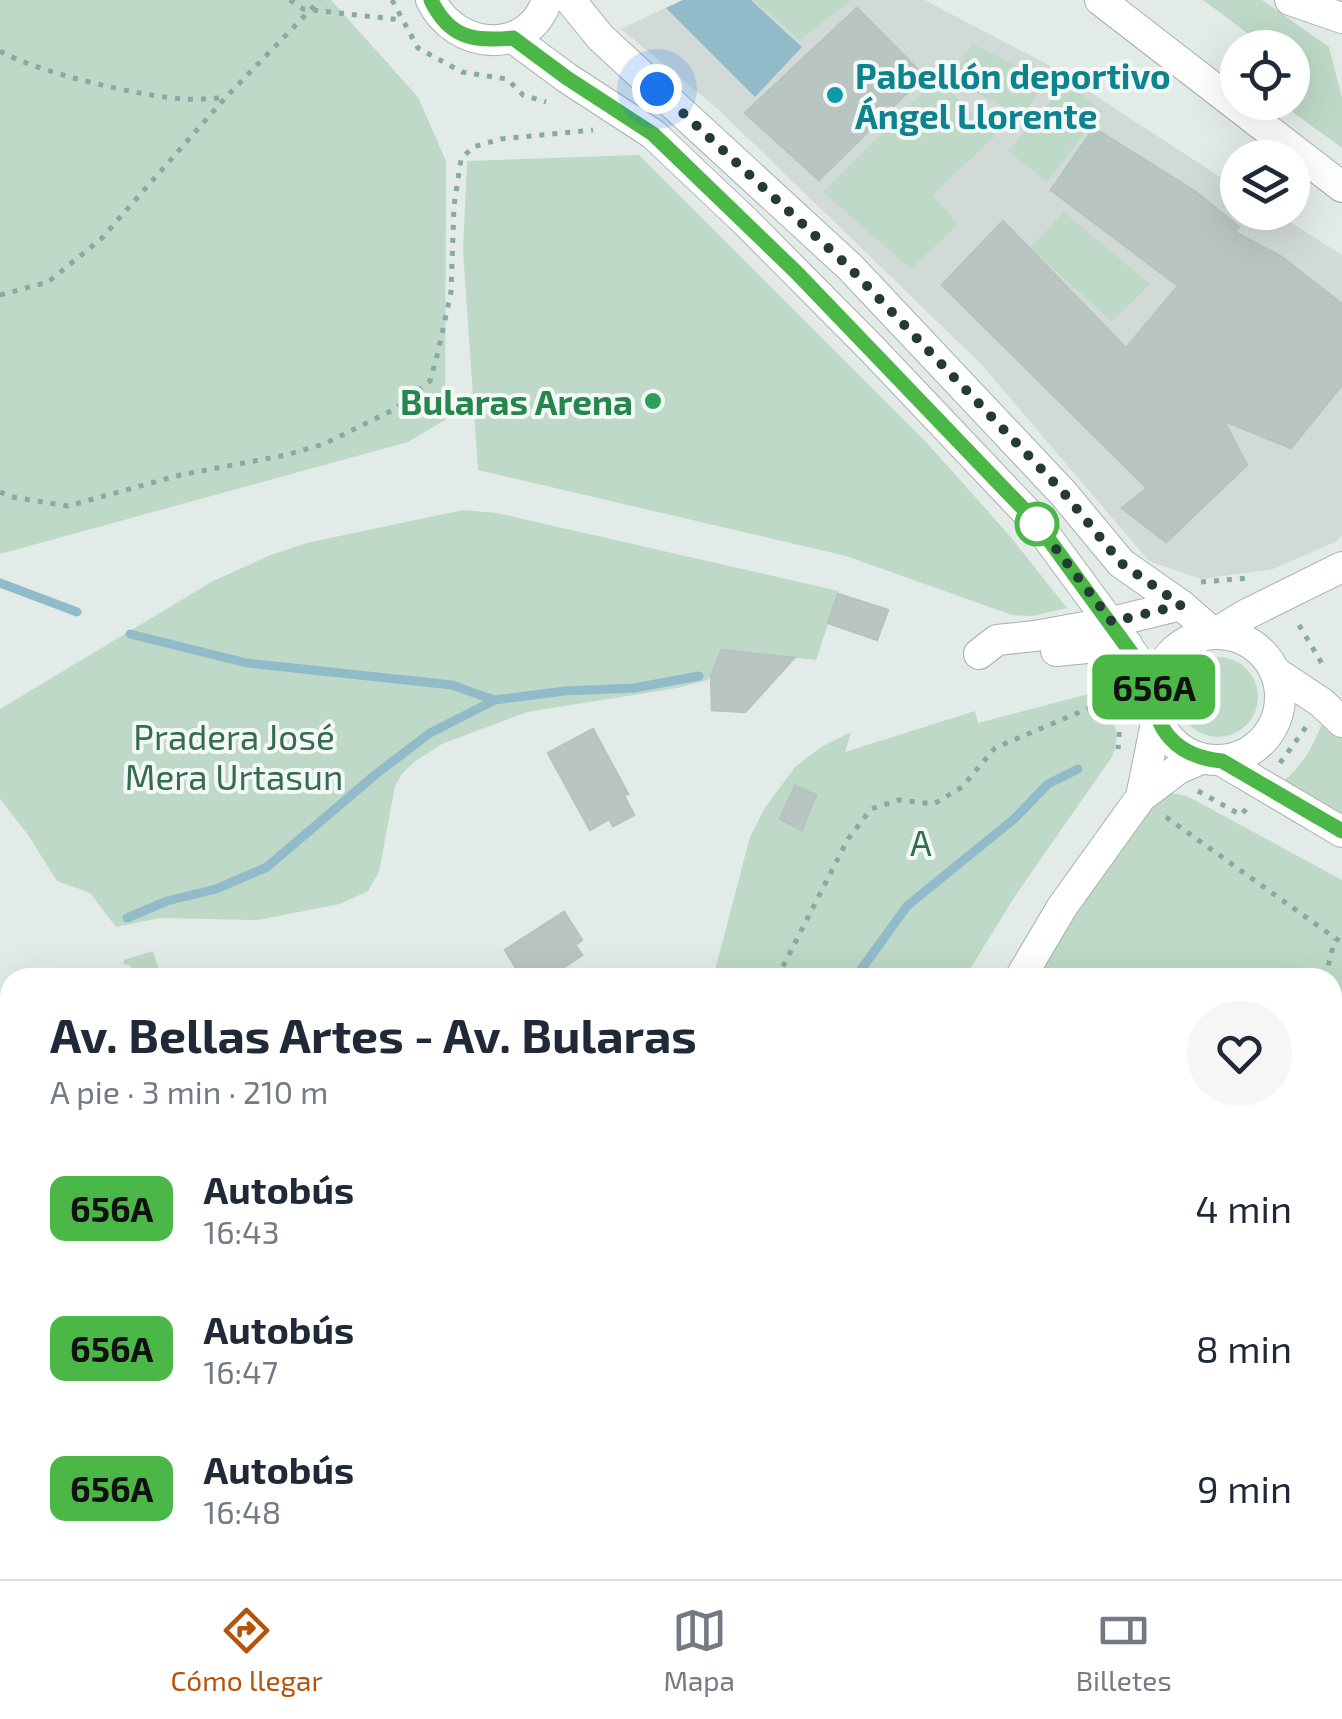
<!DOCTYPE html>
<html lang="es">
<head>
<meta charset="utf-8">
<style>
  body { margin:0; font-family:"Exo 2",sans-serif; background:#f6f6f7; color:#1f2937; height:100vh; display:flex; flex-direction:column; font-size:38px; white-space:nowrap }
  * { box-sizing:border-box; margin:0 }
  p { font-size:32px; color:#747a83 }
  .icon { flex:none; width:55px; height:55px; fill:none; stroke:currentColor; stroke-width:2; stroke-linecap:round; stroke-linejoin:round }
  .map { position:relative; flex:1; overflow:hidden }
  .details { position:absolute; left:0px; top:968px; width:1342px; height:612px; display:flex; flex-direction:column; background:#fff; border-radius:30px 30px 0 0; box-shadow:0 10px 40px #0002 }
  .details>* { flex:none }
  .badge { padding:0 20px; border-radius:15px; font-size:35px; line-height:65px }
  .controls { position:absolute; left:1220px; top:30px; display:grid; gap:20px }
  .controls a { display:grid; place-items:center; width:90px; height:90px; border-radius:50%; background:#fff; box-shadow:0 10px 40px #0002; font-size:50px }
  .you { position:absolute; width:50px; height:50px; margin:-25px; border:8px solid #fff; border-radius:50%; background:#1a73e8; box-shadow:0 0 0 15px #1a73e833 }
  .map>.badge { position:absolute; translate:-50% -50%; box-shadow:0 0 0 5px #fff }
  .round { display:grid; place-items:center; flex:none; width:105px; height:105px; border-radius:52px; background:#f6f6f7 }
  .headline { display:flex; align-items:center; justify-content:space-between; height:170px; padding:0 50px }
  h1 { font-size:48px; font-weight:700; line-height:75px }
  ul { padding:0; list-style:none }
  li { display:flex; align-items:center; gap:30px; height:140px; padding:0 50px }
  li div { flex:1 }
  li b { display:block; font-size:38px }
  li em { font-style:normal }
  li .badge { min-width:110px; font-weight:700; text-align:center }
  .dock { display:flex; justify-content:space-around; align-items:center; height:140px; border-top:2px solid #e0e1e3; background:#fff; font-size:28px; color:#747a83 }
  .dock a { display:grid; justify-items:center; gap:5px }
  .dock .on { color:#b45309 }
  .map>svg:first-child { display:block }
  .built { fill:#d1dad7 }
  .green { fill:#bed9c8 }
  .water { fill:#92bbc9 }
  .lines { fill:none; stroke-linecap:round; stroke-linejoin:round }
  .stream { stroke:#92bbc9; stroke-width:9 }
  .building { fill:#b9c5c1; stroke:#b6c4bf; stroke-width:2.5 }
  .service-casing { stroke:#a6b2af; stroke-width:20 }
  .minor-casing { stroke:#a6b2af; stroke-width:32 }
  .tertiary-casing { stroke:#a6b2af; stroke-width:32 }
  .path { stroke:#87aaa3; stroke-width:5; stroke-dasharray:5 8; stroke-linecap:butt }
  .service { stroke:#fff; stroke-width:18 }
  .minor { stroke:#fff; stroke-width:30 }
  .tertiary { stroke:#fff; stroke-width:30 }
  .line-casing { stroke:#fff; stroke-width:22 }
  .line { stroke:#4ab747; stroke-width:15 }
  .walk { stroke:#253a36; stroke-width:10; stroke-dasharray:0 18 }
  .culture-dot { fill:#0f9aa8; stroke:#f3f8f6; stroke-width:4 }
  .leisure-dot { fill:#2e9e5b; stroke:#f3f8f6; stroke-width:4 }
  .stop-dot { fill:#fff; stroke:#4ab747; stroke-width:5 }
  .labels { text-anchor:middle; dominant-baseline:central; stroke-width:8; stroke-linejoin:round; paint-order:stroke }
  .culture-label { font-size:35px; font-weight:bold; fill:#0d838f; stroke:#f3f8f6; text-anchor:start }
  .leisure-label { font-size:35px; font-weight:bold; fill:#27864d; stroke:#f3f8f6; text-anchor:end }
  .park-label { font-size:35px; fill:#346c4f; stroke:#f3f8f6 }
</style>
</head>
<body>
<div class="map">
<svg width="1342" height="1579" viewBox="0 0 1342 1579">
  <rect width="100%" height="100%" fill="#e3ebe8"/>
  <path class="built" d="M682,0H924L1047,64L1237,188L1238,212L1276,213L1342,255V535L1337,541L1273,569L1201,579L1149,561L982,365L719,110L621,29Z"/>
  <g class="green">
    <path d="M0,0H331L418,97L446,161L445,420L408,442L0,554Z"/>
    <path d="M753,0H851L800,40Z"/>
    <path d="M1203,0H1262L1329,47L1342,98V148L1280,103L1292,102L1293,73L1297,71L1293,67L1292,48L1266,47Z"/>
    <path d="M972,44L1047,81L1023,115L951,81Z"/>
    <path d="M937,78L995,136L932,195L958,224L911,269L823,192Z"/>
    <path d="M1066,83L1102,111L1047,182L1008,151Z"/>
    <path d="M639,155L927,443L1009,535L1067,608L1033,616L1012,615L846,556L478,470L463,250L467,161Z"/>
    <path d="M1064,212L1150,284L1112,321L1030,248Z"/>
    <path d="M463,510L497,513L839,591L816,660L723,650L708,680L677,688L527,712L442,744L414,762L402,774L395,786L379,872L368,891L340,904L258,920L159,918L116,927L90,893L57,881L28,835L0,799V709L213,581L273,554L311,542Z"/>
    <circle cx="1218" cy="697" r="40"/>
    <path d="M1096,692C1111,714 1123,730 1112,757L1017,893L965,977L713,978L750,837L764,809L795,767L821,747L851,732L845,752L975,711L978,723Z"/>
    <path d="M1323,720L1342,739V818L1283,782C1304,763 1314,746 1323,720Z"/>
    <path d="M1171,793L1187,796L1342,880V1579H729L734,1570H1332V978L1032,977L1150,804Z"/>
    <path d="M153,951L161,977H136L130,965L123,964L124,960Z"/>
    <path d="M10,1021V1195L0,1200V1029Z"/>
    <path d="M415,1570H673L668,1579H410Z"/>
  </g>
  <path class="water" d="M683,0H751L802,47L755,97L666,8Z"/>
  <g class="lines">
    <g class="stream">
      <path d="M0,583L77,612"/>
      <path d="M130,634L247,663L452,685L494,700"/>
      <path d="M127,918L167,901L216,889L267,867L376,774L430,733L495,700L565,691L634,688L699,676"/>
      <path d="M855,978L907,906L1014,819L1048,784L1078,769"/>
      <path d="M618,1579L624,1570"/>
    </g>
  </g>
  <g class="building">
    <path d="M857,8L924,76L819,180L745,113Z"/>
    <path d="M1094,128L1196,192L1239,227L1235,232L1282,257L1342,304V385L1291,448L1224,421L1247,465L1166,542L1122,508L1147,488L942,285L1003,221L1126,348L1178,286L1051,190Z"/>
    <path d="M838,594L888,610L877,640L828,623Z"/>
    <path d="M722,650L794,658L745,712L712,710L711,675Z"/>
    <path d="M593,729L628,794L624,796L634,815L613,826L609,819L590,830L548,753Z"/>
    <path d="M795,786L816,795L802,830L780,819Z"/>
    <path d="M564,912L582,940L575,945L582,955L548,978H522L505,950Z"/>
  </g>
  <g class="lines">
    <g class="service-casing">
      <path id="service" d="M0,1228L10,1224"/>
    </g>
    <g class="minor-casing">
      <g id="minor">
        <path d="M1100,0L1342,187"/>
        <path d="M1290,0L1342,18"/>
        <path d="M1216,633L1245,615L1342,567"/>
        <path d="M1056,651L1127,644"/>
        <path d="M979,654L997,640L1035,636L1112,622L1181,605"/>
        <path d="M1141,797L1157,718"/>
        <path d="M1020,978L1062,907L1141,797L1178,769L1201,759"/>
        <path d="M709,1579L713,1570"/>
      </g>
    </g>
    <g class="tertiary-casing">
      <g id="tertiary">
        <path d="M431,0C455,50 528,57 547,0"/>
        <path d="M570,0L601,38L850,267L1063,493L1121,563L1181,605L1213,633"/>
        <path d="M513,38L567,78L653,134L746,222L873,350L1036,522L1155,684"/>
        <circle cx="1217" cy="697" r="63"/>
        <path d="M1277,673L1322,703L1342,722"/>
        <path d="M1222,761L1342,832"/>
      </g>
    </g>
    <g class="path">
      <path d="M290,0L303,9L402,20"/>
      <path d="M392,0L418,48L462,72L507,79L523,95L546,102"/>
      <path d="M0,51C35,72 143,97 185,99C198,100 212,98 225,98"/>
      <path d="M0,295L48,282L101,239L226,97L320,0"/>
      <path d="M0,492L12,497L68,506L180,475L286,455L324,444L395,409L430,381L438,352L451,292L454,206L461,159L473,147L501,139L593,130"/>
      <path d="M1201,582L1249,578"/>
      <path d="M1299,625L1324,667"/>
      <path d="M1101,703L1122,688"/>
      <path d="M1280,763L1306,727"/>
      <path d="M1198,791L1241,815L1247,808"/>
      <path d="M1166,817L1342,943"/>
      <path d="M777,978L848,839L871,809L899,800L934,804L962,787L995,748L1101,703L1120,723L1118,749"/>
      <path d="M1325,978L1335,939"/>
      <path d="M1332,1030L1342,1038"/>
      <path d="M1332,1462L1342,1441"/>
      <path d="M1332,1508H1342"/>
      <path d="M480,1579L483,1570"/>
      <path d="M1244,1579L1253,1570"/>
      <path d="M1278,1579L1282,1570"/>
    </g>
    <use href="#service" class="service"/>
    <use href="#minor" class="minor"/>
    <use href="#tertiary" class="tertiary"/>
  </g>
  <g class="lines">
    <g class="line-casing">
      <path id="line" d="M431,0C449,38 474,42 513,38L567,78L653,134L797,273L1036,522L1154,684C1151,729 1177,757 1222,761L1342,831"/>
    </g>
    <use href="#line" class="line"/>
    <path class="walk" d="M657,89L850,268L1063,492L1121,563L1181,605L1112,622L1037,524"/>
  </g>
  <circle class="culture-dot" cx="835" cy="95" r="10"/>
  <circle class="leisure-dot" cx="653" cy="401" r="10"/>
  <circle class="stop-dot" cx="1037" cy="524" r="20"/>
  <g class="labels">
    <g class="culture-label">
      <text x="855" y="75">Pabellón deportivo<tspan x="855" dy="40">Ángel Llorente</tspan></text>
    </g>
    <g class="leisure-label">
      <text x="633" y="401">Bularas Arena</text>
    </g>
    <g class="park-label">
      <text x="234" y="736">Pradera José<tspan x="234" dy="40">Mera Urtasun</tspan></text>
      <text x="921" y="842">A</text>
    </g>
  </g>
</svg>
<div class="controls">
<a><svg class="icon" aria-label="locate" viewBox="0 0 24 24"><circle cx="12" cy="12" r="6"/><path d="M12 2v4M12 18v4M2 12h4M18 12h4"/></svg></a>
<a><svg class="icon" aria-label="layers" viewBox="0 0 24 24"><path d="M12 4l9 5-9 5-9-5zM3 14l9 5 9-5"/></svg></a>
</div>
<div class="you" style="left:657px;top:89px"></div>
<b class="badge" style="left:1154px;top:687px;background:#4ab747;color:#111">656A</b>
<section class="details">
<div class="headline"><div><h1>Av. Bellas Artes - Av. Bularas</h1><p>A pie · 3 min · 210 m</p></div><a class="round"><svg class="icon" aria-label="heart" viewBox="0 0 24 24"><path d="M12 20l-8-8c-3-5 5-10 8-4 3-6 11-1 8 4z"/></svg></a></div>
<ul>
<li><span class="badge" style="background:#4ab747;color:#111">656A</span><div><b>Autobús</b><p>16:43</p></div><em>4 min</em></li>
<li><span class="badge" style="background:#4ab747;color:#111">656A</span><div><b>Autobús</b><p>16:47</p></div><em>8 min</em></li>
<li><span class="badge" style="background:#4ab747;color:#111">656A</span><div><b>Autobús</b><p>16:48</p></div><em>9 min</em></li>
</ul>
</section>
</div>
<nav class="dock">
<a class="on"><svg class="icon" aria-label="directions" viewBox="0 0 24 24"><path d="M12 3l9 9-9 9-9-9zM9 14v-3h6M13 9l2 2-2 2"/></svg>Cómo llegar</a>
<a><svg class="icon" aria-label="map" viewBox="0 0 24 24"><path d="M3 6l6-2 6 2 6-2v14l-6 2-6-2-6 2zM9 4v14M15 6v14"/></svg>Mapa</a>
<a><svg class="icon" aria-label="tickets" viewBox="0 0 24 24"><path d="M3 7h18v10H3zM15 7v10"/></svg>Billetes</a>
</nav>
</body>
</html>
